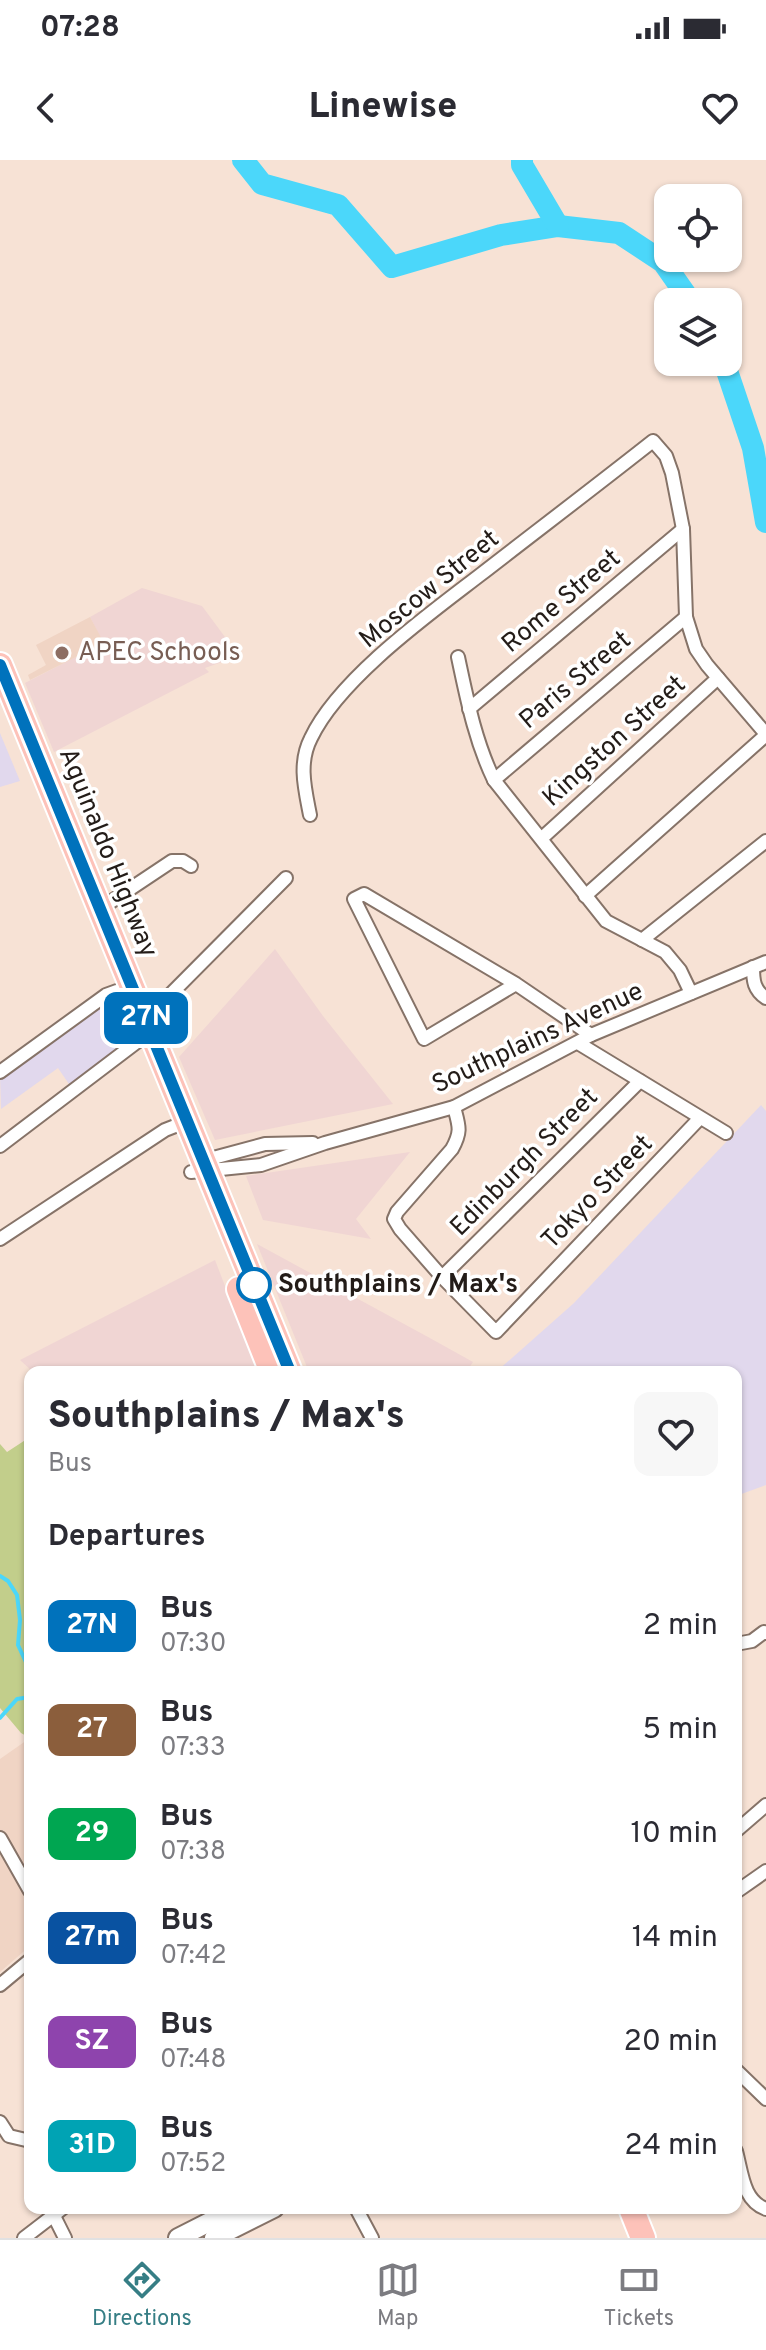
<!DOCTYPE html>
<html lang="en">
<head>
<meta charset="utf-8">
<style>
  body { margin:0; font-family:Overpass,sans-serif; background:#f7f7f7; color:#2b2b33; height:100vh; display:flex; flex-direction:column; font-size:30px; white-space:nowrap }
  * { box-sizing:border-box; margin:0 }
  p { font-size:26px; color:#7c7c81 }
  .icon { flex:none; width:44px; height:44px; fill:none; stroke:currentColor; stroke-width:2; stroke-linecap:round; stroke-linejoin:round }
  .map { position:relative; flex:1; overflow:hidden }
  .drawer { position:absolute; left:24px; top:1206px; width:718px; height:848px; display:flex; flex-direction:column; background:#fff; border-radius:16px; box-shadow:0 2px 6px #0004 }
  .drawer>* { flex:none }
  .badge { padding:0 16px; border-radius:12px; font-size:28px; line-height:52px }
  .buttons { position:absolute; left:654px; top:24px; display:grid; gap:16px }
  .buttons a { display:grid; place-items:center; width:88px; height:88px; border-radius:16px; background:#fff; box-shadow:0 2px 6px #0004; font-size:40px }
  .map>.badge { position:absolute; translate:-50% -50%; box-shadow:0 0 0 4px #fff }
  h2 { padding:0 24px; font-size:30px; line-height:72px }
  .round { display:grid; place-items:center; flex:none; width:84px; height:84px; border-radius:16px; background:#f7f7f7 }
  .overview { display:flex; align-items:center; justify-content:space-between; height:136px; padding:0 24px }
  h1 { font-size:38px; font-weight:800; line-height:60px }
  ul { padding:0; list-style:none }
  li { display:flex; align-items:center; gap:24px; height:104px; padding:0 24px }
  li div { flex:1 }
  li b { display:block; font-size:30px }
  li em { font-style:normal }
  li .badge { min-width:88px; font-weight:700; text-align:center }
  .status { display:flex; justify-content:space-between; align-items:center; height:56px; padding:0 40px; background:#fff; direction:ltr }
  .status svg { height:22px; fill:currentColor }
  header { display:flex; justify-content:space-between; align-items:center; height:104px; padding:0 24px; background:#fff; font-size:36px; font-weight:800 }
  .tab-bar { display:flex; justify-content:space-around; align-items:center; height:112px; border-top:2px solid #e1e1e2; background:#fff; font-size:22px; color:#7c7c81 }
  .tab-bar a { display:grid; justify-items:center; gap:4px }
  .tab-bar .current { color:#367e85 }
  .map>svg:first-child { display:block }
  .commercial { fill:#f0d5d3 }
  .industrial { fill:#e1d8ed }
  .built { fill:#f0d4c4 }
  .green { fill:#c2ce8b }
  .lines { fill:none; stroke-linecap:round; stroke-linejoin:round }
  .stream { stroke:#4bd7fa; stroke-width:4 }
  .river { stroke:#4bd7fa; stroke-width:22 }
  .street-casing { stroke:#867368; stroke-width:16 }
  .secondary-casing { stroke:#867368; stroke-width:22 }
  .highway-casing { stroke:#fff; stroke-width:28 }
  .street { stroke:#fff; stroke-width:12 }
  .secondary { stroke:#fff; stroke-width:18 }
  .highway { stroke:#fdc2b9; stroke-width:24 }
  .line-casing { stroke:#fff; stroke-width:18 }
  .line { stroke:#0072bc; stroke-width:12 }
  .education-dot { fill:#8d6e63; stroke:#fff; stroke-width:3 }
  .stop-dot { fill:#fff; stroke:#0072bc; stroke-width:4 }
  .labels { text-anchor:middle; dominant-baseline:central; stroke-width:7; stroke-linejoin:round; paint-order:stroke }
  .street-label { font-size:26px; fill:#231c18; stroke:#fff }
  .education-label { font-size:26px; fill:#785e54; stroke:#fff; text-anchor:start }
  .stop-label { font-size:26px; font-weight:bold; fill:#231c18; stroke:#fff; text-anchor:start }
</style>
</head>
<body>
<div class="status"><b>07:28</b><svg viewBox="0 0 49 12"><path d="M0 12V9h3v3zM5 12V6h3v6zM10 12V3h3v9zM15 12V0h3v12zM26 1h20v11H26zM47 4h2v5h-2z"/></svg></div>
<header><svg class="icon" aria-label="back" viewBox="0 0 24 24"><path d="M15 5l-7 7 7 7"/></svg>Linewise<svg class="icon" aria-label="heart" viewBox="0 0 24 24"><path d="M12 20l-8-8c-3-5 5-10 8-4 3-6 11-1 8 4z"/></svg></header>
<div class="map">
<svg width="766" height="2078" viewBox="0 0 766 2078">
  <rect width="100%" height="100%" fill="#f7e2d5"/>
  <g class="commercial">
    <path d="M142,428L202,446L239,496L205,508L209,512L54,592L25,523L103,483L90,457Z"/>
    <path d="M275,789L323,856L393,944L215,980L179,897Z"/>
    <path d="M410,992L356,1059L371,1079L263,1060L246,1016Z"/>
    <path d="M257,1084L428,1177L473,1202L466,1212H309Z"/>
    <path d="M215,1100L258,1212H33L20,1200Z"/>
  </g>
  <g class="industrial">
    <path d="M0,573L20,621L0,627Z"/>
    <path d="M106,837L127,884L71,927L58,908L1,949L0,915Z"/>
    <path d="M761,945L766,951V1325L736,1336V1212H496L574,1143Z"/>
  </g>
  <g class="built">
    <path d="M90,457L104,483L30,520L28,515L46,505L36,485Z"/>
    <path d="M30,1578V1786L0,1812V1599Z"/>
  </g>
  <path class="green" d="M30,1277V1361L28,1362L30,1367V1578L21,1573L0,1548V1284L7,1292Z"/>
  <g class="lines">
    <g class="stream">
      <path d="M0,1416L8,1421L17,1435L20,1460L18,1485L30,1511"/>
      <path d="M0,1558L17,1539L30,1537"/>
    </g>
    <g class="river">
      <path d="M243,0L262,24L338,45L392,107L501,75L558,66L619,73L663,102L691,142"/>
      <path d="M522,0V5L558,66"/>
      <path d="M724,202L753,288L766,362"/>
    </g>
    <g class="street-casing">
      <g id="street">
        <path d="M458,497C467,539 475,581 494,620L606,761L665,792L680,810L691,833"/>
        <path d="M469,549L683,369"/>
        <path d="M494,620L686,457"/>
        <path d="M310,655C305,629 298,603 311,578C339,519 428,455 480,415C538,370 596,326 653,281L666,296L672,313L683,369L686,457L696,489L707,505L766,574"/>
        <path d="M542,678L718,518"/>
        <path d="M585,736L766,575"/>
        <path d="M100,749L172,701H183L191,706"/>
        <path d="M642,780L766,681"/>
        <path d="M753,807C753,821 754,830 766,838"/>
        <path d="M516,824L424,879L354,739L364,734L516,824L591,875"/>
        <path d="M146,859L286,718"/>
        <path d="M578,883L726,973"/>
        <path d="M0,912L106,835L117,831"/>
        <path d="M454,947C459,966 462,971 452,989L397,1052L394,1059L400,1069L442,1117L496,1172L700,958"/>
        <path d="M0,986L137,882"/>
        <path d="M202,1001L265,984L313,983"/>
        <path d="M191,1012L261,1005L325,983L454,947L591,875L766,802"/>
        <path d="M0,1079L165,970L188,961"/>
        <path d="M442,1117L640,921"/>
        <path d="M736,1484L752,1481L764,1472L766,1473"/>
        <path d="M736,1671L766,1645"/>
        <path d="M0,1678L30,1731"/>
        <path d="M736,1732L766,1711"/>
        <path d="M0,1825L30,1800"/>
        <path d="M736,1910L766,1939"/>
        <path d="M0,1962L9,1976L26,1980"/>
        <path d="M736,1991C742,2013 743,2041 766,2049"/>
        <path d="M356,2048L372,2078"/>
        <path d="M54,2056L65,2078"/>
        <path d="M24,2078L63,2048"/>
      </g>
    </g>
    <g class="secondary-casing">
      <g id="secondary">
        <path d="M178,2078L237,2048"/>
        <path d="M214,2078L274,2048"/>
      </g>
    </g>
    <g class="highway-casing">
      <g id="highway">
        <path d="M0,505L290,1212"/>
        <path d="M239,1129L272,1212"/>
        <path d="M631,2048L643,2078"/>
      </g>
    </g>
    <use href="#street" class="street"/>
    <use href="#secondary" class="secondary"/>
    <use href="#highway" class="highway"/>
  </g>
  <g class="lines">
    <g class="line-casing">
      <path id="line" d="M0,505L290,1212"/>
    </g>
    <use href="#line" class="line"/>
  </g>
  <circle class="education-dot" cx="62" cy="493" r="8"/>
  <circle class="stop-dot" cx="254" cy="1125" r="16"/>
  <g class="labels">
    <g class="street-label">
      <text transform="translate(430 430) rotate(-39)">Moscow Street</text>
      <text transform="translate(562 442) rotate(-40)">Rome Street</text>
      <text transform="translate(576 521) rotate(-40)">Paris Street</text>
      <text transform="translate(615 582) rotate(-42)">Kingston Street</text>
      <text transform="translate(107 693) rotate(68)">Aguinaldo Highway</text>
      <text transform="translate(538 879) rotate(-25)">Southplains Avenue</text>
      <text transform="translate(525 1003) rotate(-45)">Edinburgh Street</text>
      <text transform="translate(598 1033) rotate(-46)">Tokyo Street</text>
    </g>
    <g class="education-label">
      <text x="78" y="493">APEC Schools</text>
    </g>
    <g class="stop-label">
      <text x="278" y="1125">Southplains / Max's</text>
    </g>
  </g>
</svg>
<div class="buttons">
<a><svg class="icon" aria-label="locate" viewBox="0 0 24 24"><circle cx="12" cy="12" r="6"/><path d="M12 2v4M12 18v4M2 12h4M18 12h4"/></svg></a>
<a><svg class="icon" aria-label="layers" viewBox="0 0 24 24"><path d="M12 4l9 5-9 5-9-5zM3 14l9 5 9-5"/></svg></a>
</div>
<b class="badge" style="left:146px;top:858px;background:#0072bc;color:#fff">27N</b>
<section class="drawer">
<div class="overview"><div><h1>Southplains / Max's</h1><p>Bus</p></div><a class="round"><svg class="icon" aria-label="heart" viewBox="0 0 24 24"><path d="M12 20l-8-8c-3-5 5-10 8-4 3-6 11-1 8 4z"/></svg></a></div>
<h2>Departures</h2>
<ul>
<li><span class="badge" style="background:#0072bc;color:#fff">27N</span><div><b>Bus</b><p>07:30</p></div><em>2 min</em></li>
<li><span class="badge" style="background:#8b5e3c;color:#fff">27</span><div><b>Bus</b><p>07:33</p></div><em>5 min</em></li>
<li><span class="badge" style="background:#00a651;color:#fff">29</span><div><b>Bus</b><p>07:38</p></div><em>10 min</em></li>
<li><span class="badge" style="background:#0952a1;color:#fff">27m</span><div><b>Bus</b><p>07:42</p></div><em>14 min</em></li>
<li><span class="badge" style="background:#8e44ad;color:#fff">SZ</span><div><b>Bus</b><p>07:48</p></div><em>20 min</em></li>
<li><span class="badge" style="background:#00a3b4;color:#fff">31D</span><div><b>Bus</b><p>07:52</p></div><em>24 min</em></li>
</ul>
</section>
</div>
<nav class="tab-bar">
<a class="current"><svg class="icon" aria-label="directions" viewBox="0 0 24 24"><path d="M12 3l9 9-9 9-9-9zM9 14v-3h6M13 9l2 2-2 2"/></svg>Directions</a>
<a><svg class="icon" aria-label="map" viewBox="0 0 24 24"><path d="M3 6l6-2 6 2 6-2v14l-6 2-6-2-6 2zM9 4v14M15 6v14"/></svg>Map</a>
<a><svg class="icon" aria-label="tickets" viewBox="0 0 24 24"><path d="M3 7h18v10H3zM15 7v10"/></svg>Tickets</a>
</nav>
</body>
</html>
